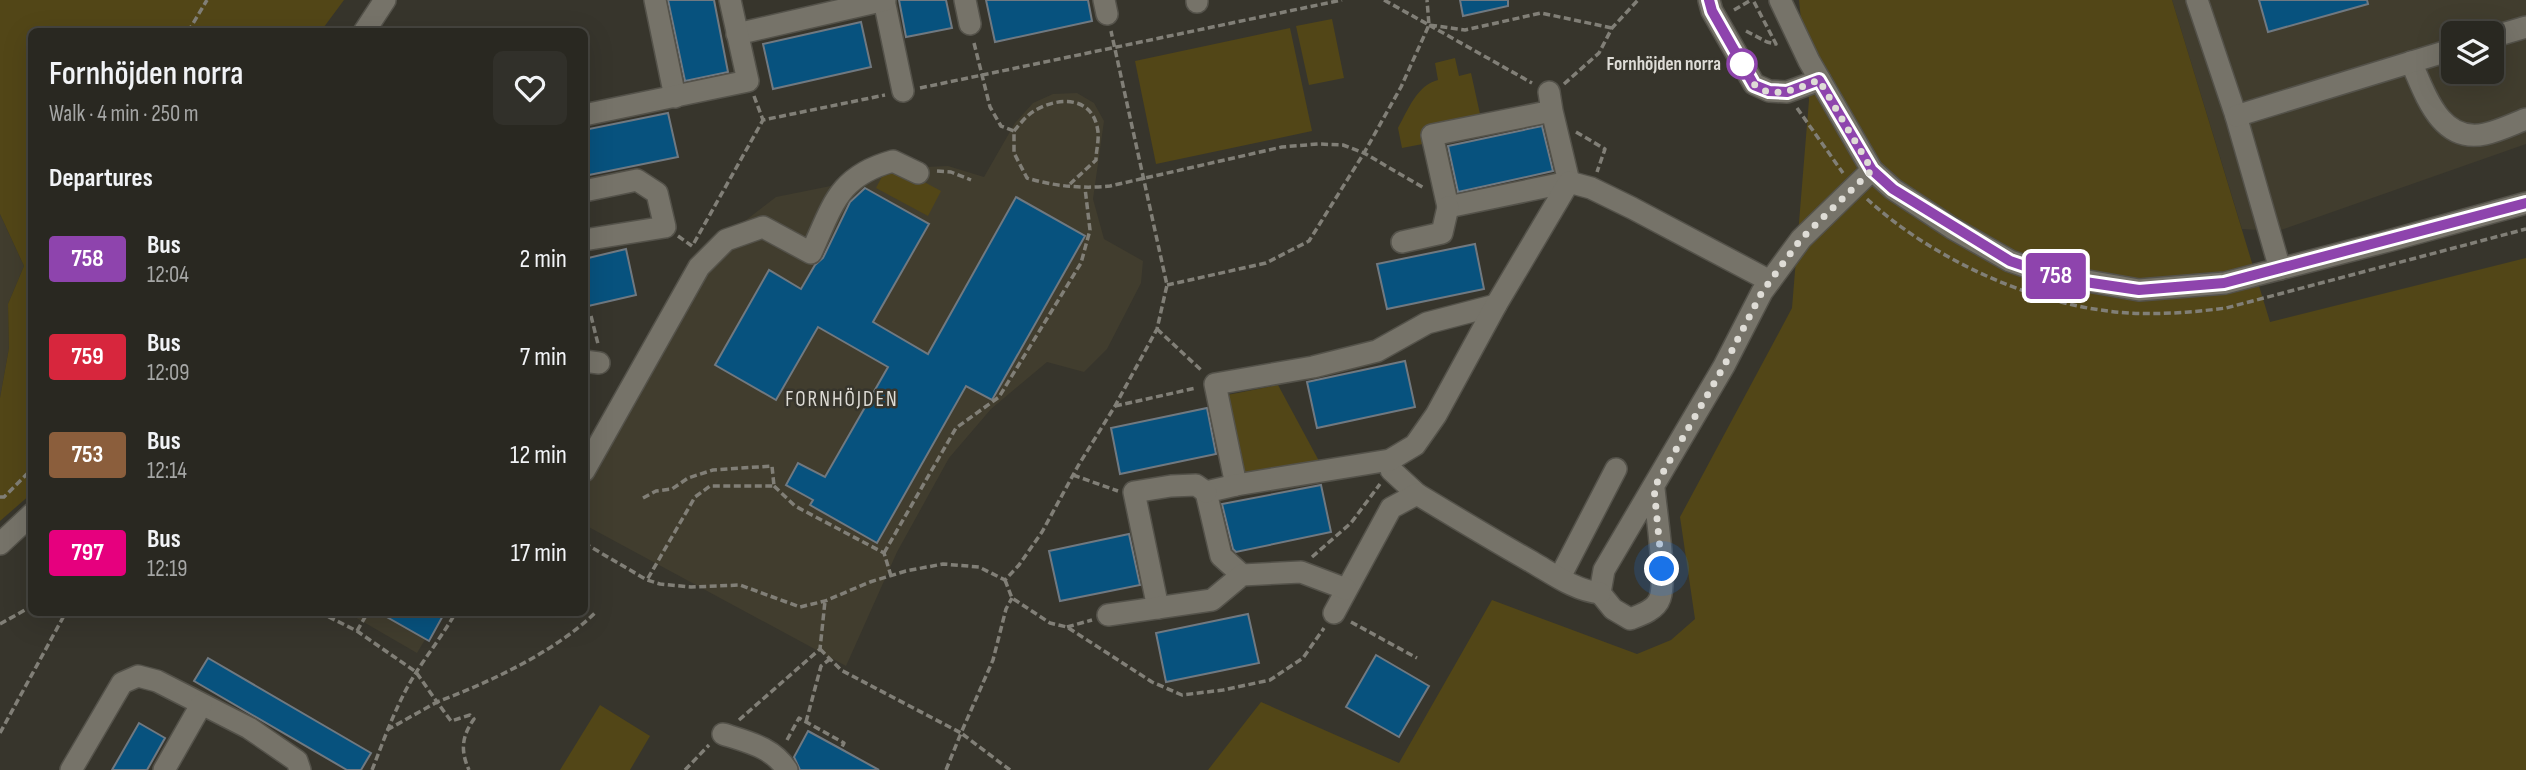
<!DOCTYPE html>
<html lang="en">
<head>
<meta charset="utf-8">
<style>
  body { margin:0; font-family:"Sofia Sans Condensed",sans-serif; background:#31302a; color:#f1f3f6; height:100vh; display:flex; flex-direction:column; font-size:26px; white-space:nowrap }
  * { box-sizing:border-box; margin:0 }
  p { font-size:23px; color:#a5a6a5 }
  .icon { flex:none; width:38px; height:38px; fill:none; stroke:currentColor; stroke-width:2; stroke-linecap:round; stroke-linejoin:round }
  .map { position:relative; flex:1; overflow:hidden }
  .sheet { position:absolute; left:28px; top:28px; width:560px; height:588px; display:flex; flex-direction:column; background:#292821; border-radius:10px; box-shadow:0 7px 28px #0002,0 0 0 2px #45443f }
  .sheet>* { flex:none }
  .badge { padding:0 14px; border-radius:5px; font-size:24px; line-height:46px }
  .buttons { position:absolute; left:2441px; top:21px; display:grid; gap:14px }
  .buttons a { display:grid; place-items:center; width:63px; height:63px; border-radius:10px; background:#292821; box-shadow:0 7px 28px #0002,0 0 0 2px #45443f; font-size:35px }
  .you { position:absolute; width:35px; height:35px; margin:-18px; border:5px solid #fff; border-radius:50%; background:#1a73e8; box-shadow:0 0 0 10px #1a73e833 }
  .map>.badge { position:absolute; translate:-50% -50%; box-shadow:0 0 0 4px #fff }
  h2 { padding:0 21px; font-size:26px; line-height:63px }
  .round { display:grid; place-items:center; flex:none; width:74px; height:74px; border-radius:10px; background:#31302a }
  .head { display:flex; align-items:center; justify-content:space-between; height:119px; padding:0 21px }
  h1 { font-size:33px; font-weight:600; line-height:52px }
  ul { padding:0; list-style:none }
  li { display:flex; align-items:center; gap:21px; height:98px; padding:0 21px }
  li div { flex:1 }
  li b { display:block; font-size:26px }
  li em { font-style:normal }
  li .badge { min-width:77px; font-weight:700; text-align:center }
  .map>svg:first-child { display:block }
  .built { fill:#413d2e; fill-rule:evenodd }
  .green { fill:#524617 }
  .building { fill:#07527e; stroke:#707981; stroke-width:2 }
  .lines { fill:none; stroke-linecap:round; stroke-linejoin:round }
  .minor-casing { stroke:#54524a; stroke-width:24 }
  .path { stroke:#817f77; stroke-width:3.5; stroke-dasharray:7 3.5; stroke-linecap:butt }
  .minor { stroke:#767369; stroke-width:21 }
  .line-casing { stroke:#fff; stroke-width:16 }
  .line { stroke:#8e44ad; stroke-width:10 }
  .walk { stroke:#dedcd6; stroke-width:7; stroke-dasharray:0 12.6 }
  .stop-dot { fill:#fff; stroke:#8e44ad; stroke-width:3.5 }
  .labels { text-anchor:middle; dominant-baseline:central; stroke-width:5; stroke-linejoin:round; paint-order:stroke }
  .stop-label { font-size:19px; font-weight:bold; fill:#dedcd6; stroke:#37352c; text-anchor:end }
  .neighbourhood-label { font-size:21px; letter-spacing:2px; fill:#dedcd6; stroke:#37352c }
</style>
</head>
<body>
<div class="map">
<svg width="2526" height="770" viewBox="0 0 2526 770">
  <rect width="100%" height="100%" fill="#37352c"/>
  <g class="built">
    <path d="M2172,0H2526V144L2278,231L2242,229ZM2454,33H2492V72H2454Z"/>
    <path d="M1077,93L1094,103L1104,121L1093,199L1104,239L1143,261L1141,283L1107,349L1084,372L1047,362L991,409L949,458L897,552L846,666L585,525V459L707,250L776,197L925,167L948,166L984,177L1015,123L1033,103L1053,94Z"/>
    <path d="M0,214L24,266L8,304L9,348L0,398Z"/>
    <path d="M348,613H441L417,653Z"/>
  </g>
  <g class="green">
    <path d="M0,0H344L321,31L32,32L31,494L0,521V398L9,348L8,304L24,266L0,214Z"/>
    <path d="M1799,0H2172L2270,322L2526,258V770H1208L1261,702L1399,763L1492,600L1637,654L1671,640L1695,619L1680,517L1792,308L1809,100Z"/>
    <path d="M1332,19L1344,78L1309,85L1296,26Z"/>
    <path d="M1290,28L1312,131L1156,164L1135,61Z"/>
    <path d="M1455,58L1459,76L1471,73L1480,114L1425,126L1428,143L1402,148L1398,128C1408,110 1417,85 1438,80L1435,63Z"/>
    <path d="M889,163L941,191L928,216L876,188Z"/>
    <path d="M1278,385L1319,461L1244,475L1227,395Z"/>
    <path d="M600,705L650,736L630,770H560Z"/>
  </g>
  <g class="building">
    <path d="M668,0H714L728,72L685,81Z"/>
    <path d="M899,0H946L952,28L906,37Z"/>
    <path d="M986,0H1088L1092,21L995,42Z"/>
    <path d="M1460,0H1508V6L1463,16Z"/>
    <path d="M2259,0H2367L2368,4L2268,32Z"/>
    <path d="M861,22L871,67L773,89L763,44Z"/>
    <path d="M668,113L678,157L584,176V130Z"/>
    <path d="M1542,126L1553,171L1458,192L1448,146Z"/>
    <path d="M865,188L929,224L873,322L928,354L1016,197L1085,236L992,400L966,386L877,543L810,505L813,500L786,485L798,463L825,477L888,367L818,327L776,400L715,365L769,270L801,289L815,265L823,258L850,202Z"/>
    <path d="M1475,244L1484,289L1387,309L1377,264Z"/>
    <path d="M626,249L636,295L584,307V259Z"/>
    <path d="M1405,361L1415,407L1317,428L1307,382Z"/>
    <path d="M1207,408L1216,454L1120,474L1111,428Z"/>
    <path d="M1321,485L1331,532L1236,552L1233,549L1222,504Z"/>
    <path d="M1129,534L1140,585L1060,601L1049,551Z"/>
    <path d="M378,612H445L429,641Z"/>
    <path d="M1248,614L1259,663L1166,682L1156,633Z"/>
    <path d="M1376,655L1429,686L1399,737L1346,707Z"/>
    <path d="M208,658L371,753L361,770H347L194,681Z"/>
    <path d="M139,723L165,738L147,770H112Z"/>
    <path d="M808,731L841,749L879,770H800L794,757Z"/>
  </g>
  <g class="lines">
    <g class="minor-casing">
      <g id="minor">
        <path d="M655,0L675,97"/>
        <path d="M884,0L903,91"/>
        <path d="M965,0L970,24"/>
        <path d="M1104,0L1107,14"/>
        <path d="M1197,0V2"/>
        <path d="M1709,0L1712,11L1754,84L1769,91L1787,92L1820,80"/>
        <path d="M1780,0L1809,61L1872,170L1893,189L1952,228L2010,261L2048,274L2139,290L2225,283L2388,241L2526,203"/>
        <path d="M2197,0L2236,116L2280,269"/>
        <path d="M364,32L385,0"/>
        <path d="M737,34L885,0"/>
        <path d="M2492,37L2526,27"/>
        <path d="M2411,62C2425,93 2440,144 2485,134C2499,131 2513,124 2526,119"/>
        <path d="M1549,92L1552,111L1432,135L1448,207L1569,182L1552,111"/>
        <path d="M584,115L748,81L730,0"/>
        <path d="M2236,116L2454,49"/>
        <path d="M584,191L637,180L657,193L665,227L584,240"/>
        <path d="M1402,242L1442,233L1448,207"/>
        <path d="M584,361L599,363"/>
        <path d="M1390,460L1391,470L1417,494"/>
        <path d="M584,471L699,267L726,240L763,227L811,253C833,205 838,176 893,161L918,173"/>
        <path d="M1236,485L1215,384L1313,367L1377,351L1427,323L1496,305"/>
        <path d="M1654,488C1656,512 1667,578 1660,598C1656,610 1641,615 1630,619L1613,609L1600,593L1604,570L1724,366L1762,292L1801,239L1872,170"/>
        <path d="M0,544L32,514"/>
        <path d="M1242,575L1221,556L1206,492L1236,485L1390,460L1415,445L1436,415L1496,305L1569,182L1591,188L1632,208L1770,281"/>
        <path d="M1560,577L1616,469"/>
        <path d="M1158,608L1134,492L1171,486L1196,485L1206,492"/>
        <path d="M1334,613L1391,508L1417,494C1455,517 1493,540 1532,562C1553,574 1576,591 1600,593"/>
        <path d="M1108,615L1212,600L1242,575L1301,572L1346,589"/>
        <path d="M723,734C747,742 773,747 787,770"/>
        <path d="M71,770L122,683L138,676L157,681L249,728L297,761L300,770"/>
        <path d="M164,770L201,705"/>
      </g>
    </g>
    <g class="path">
      <path d="M1384,0L1429,25L1465,30L1541,13L1612,28"/>
      <path d="M1734,10L1751,0"/>
      <path d="M1429,25L1532,83"/>
      <path d="M1746,31L1767,42L1776,44L1753,0"/>
      <path d="M188,32L207,0"/>
      <path d="M974,43L990,107L1001,126L1014,131V153L1027,178C1053,186 1082,189 1110,186L1282,147L1318,144L1343,145L1364,153L1424,188"/>
      <path d="M1564,84L1599,53L1612,28L1638,0"/>
      <path d="M920,88L1342,0"/>
      <path d="M754,96L763,120"/>
      <path d="M1797,108L1843,173"/>
      <path d="M1014,131C1020,124 1026,116 1034,111C1059,96 1094,96 1098,132C1099,141 1096,151 1096,160L1070,184"/>
      <path d="M1576,132L1605,149L1597,172"/>
      <path d="M937,171L951,172L971,180"/>
      <path d="M1867,199C1929,256 2024,301 2108,311C2147,316 2187,313 2226,308L2526,229"/>
      <path d="M678,236L692,246"/>
      <path d="M694,243L763,120L885,95"/>
      <path d="M1167,285L1266,263L1309,241L1364,153L1401,87L1429,25L1427,0"/>
      <path d="M591,316L598,344"/>
      <path d="M1157,329L1201,370"/>
      <path d="M1115,406L1196,388"/>
      <path d="M1073,475L1118,491"/>
      <path d="M774,486L795,506L884,553L891,576"/>
      <path d="M0,497H4L32,469"/>
      <path d="M643,498L656,491L672,489L688,478L713,470L772,466L774,486H710L695,497L647,580"/>
      <path d="M584,543L647,580L660,584L691,587L740,585L800,607L825,601L870,582L906,571L943,564L979,567L1005,580L1019,565L1042,532L1078,466L1115,406L1157,329L1167,285L1111,31"/>
      <path d="M884,553L956,428L999,397L1081,263L1090,230L1085,188"/>
      <path d="M1312,557L1351,523L1380,484"/>
      <path d="M1005,580L1012,598L1050,623L1067,627L1152,682L1182,695L1223,690L1270,680L1303,658L1324,628"/>
      <path d="M319,612L357,631L416,672L437,702C490,682 555,652 596,612"/>
      <path d="M1351,622L1417,658"/>
      <path d="M0,624L32,606"/>
      <path d="M1067,627L1092,620"/>
      <path d="M357,631L368,612"/>
      <path d="M820,649L841,670L961,733L993,660L1006,609L1012,598"/>
      <path d="M739,720L820,649L825,601"/>
      <path d="M806,722L821,666L830,659"/>
      <path d="M387,730L437,702L451,721L470,715L474,719C462,736 460,750 469,770"/>
      <path d="M0,733L66,612"/>
      <path d="M787,740L799,718L844,743L841,749"/>
      <path d="M372,770C385,737 397,702 417,671C430,651 444,633 456,612"/>
      <path d="M685,770L709,745"/>
      <path d="M946,770L961,733L1010,770"/>
    </g>
    <use href="#minor" class="minor"/>
  </g>
  <g class="lines">
    <g class="line-casing">
      <path id="line" d="M1709,0L1712,11L1754,85L1769,91L1787,92L1819,80L1872,170L1893,189L2010,261L2048,274L2085,282L2139,290L2224,283L2526,203"/>
    </g>
    <use href="#line" class="line"/>
    <path class="walk" d="M1662,569L1654,488L1724,366L1762,292L1801,239L1872,170L1819,80C1801,87 1770,102 1753,83C1749,78 1744,68 1742,64"/>
  </g>
  <circle class="stop-dot" cx="1742" cy="64" r="14"/>
  <g class="labels">
    <g class="stop-label">
      <text x="1721" y="64">Fornhöjden norra</text>
    </g>
    <g class="neighbourhood-label">
      <text x="842" y="399">FORNHÖJDEN</text>
    </g>
  </g>
</svg>
<div class="buttons">
<a><svg class="icon" aria-label="layers" viewBox="0 0 24 24"><path d="M12 4l9 5-9 5-9-5zM3 14l9 5 9-5"/></svg></a>
</div>
<div class="you" style="left:1662px;top:569px"></div>
<b class="badge" style="left:2056px;top:276px;background:#8e44ad;color:#fff">758</b>
<section class="sheet">
<div class="head"><div><h1>Fornhöjden norra</h1><p>Walk · 4 min · 250 m</p></div><a class="round"><svg class="icon" aria-label="heart" viewBox="0 0 24 24"><path d="M12 20l-8-8c-3-5 5-10 8-4 3-6 11-1 8 4z"/></svg></a></div>
<h2>Departures</h2>
<ul>
<li><span class="badge" style="background:#8e44ad;color:#fff">758</span><div><b>Bus</b><p>12:04</p></div><em>2 min</em></li>
<li><span class="badge" style="background:#d7263d;color:#fff">759</span><div><b>Bus</b><p>12:09</p></div><em>7 min</em></li>
<li><span class="badge" style="background:#8b5e3c;color:#fff">753</span><div><b>Bus</b><p>12:14</p></div><em>12 min</em></li>
<li><span class="badge" style="background:#e6007e;color:#fff">797</span><div><b>Bus</b><p>12:19</p></div><em>17 min</em></li>
</ul>
</section>
</div>
</body>
</html>
